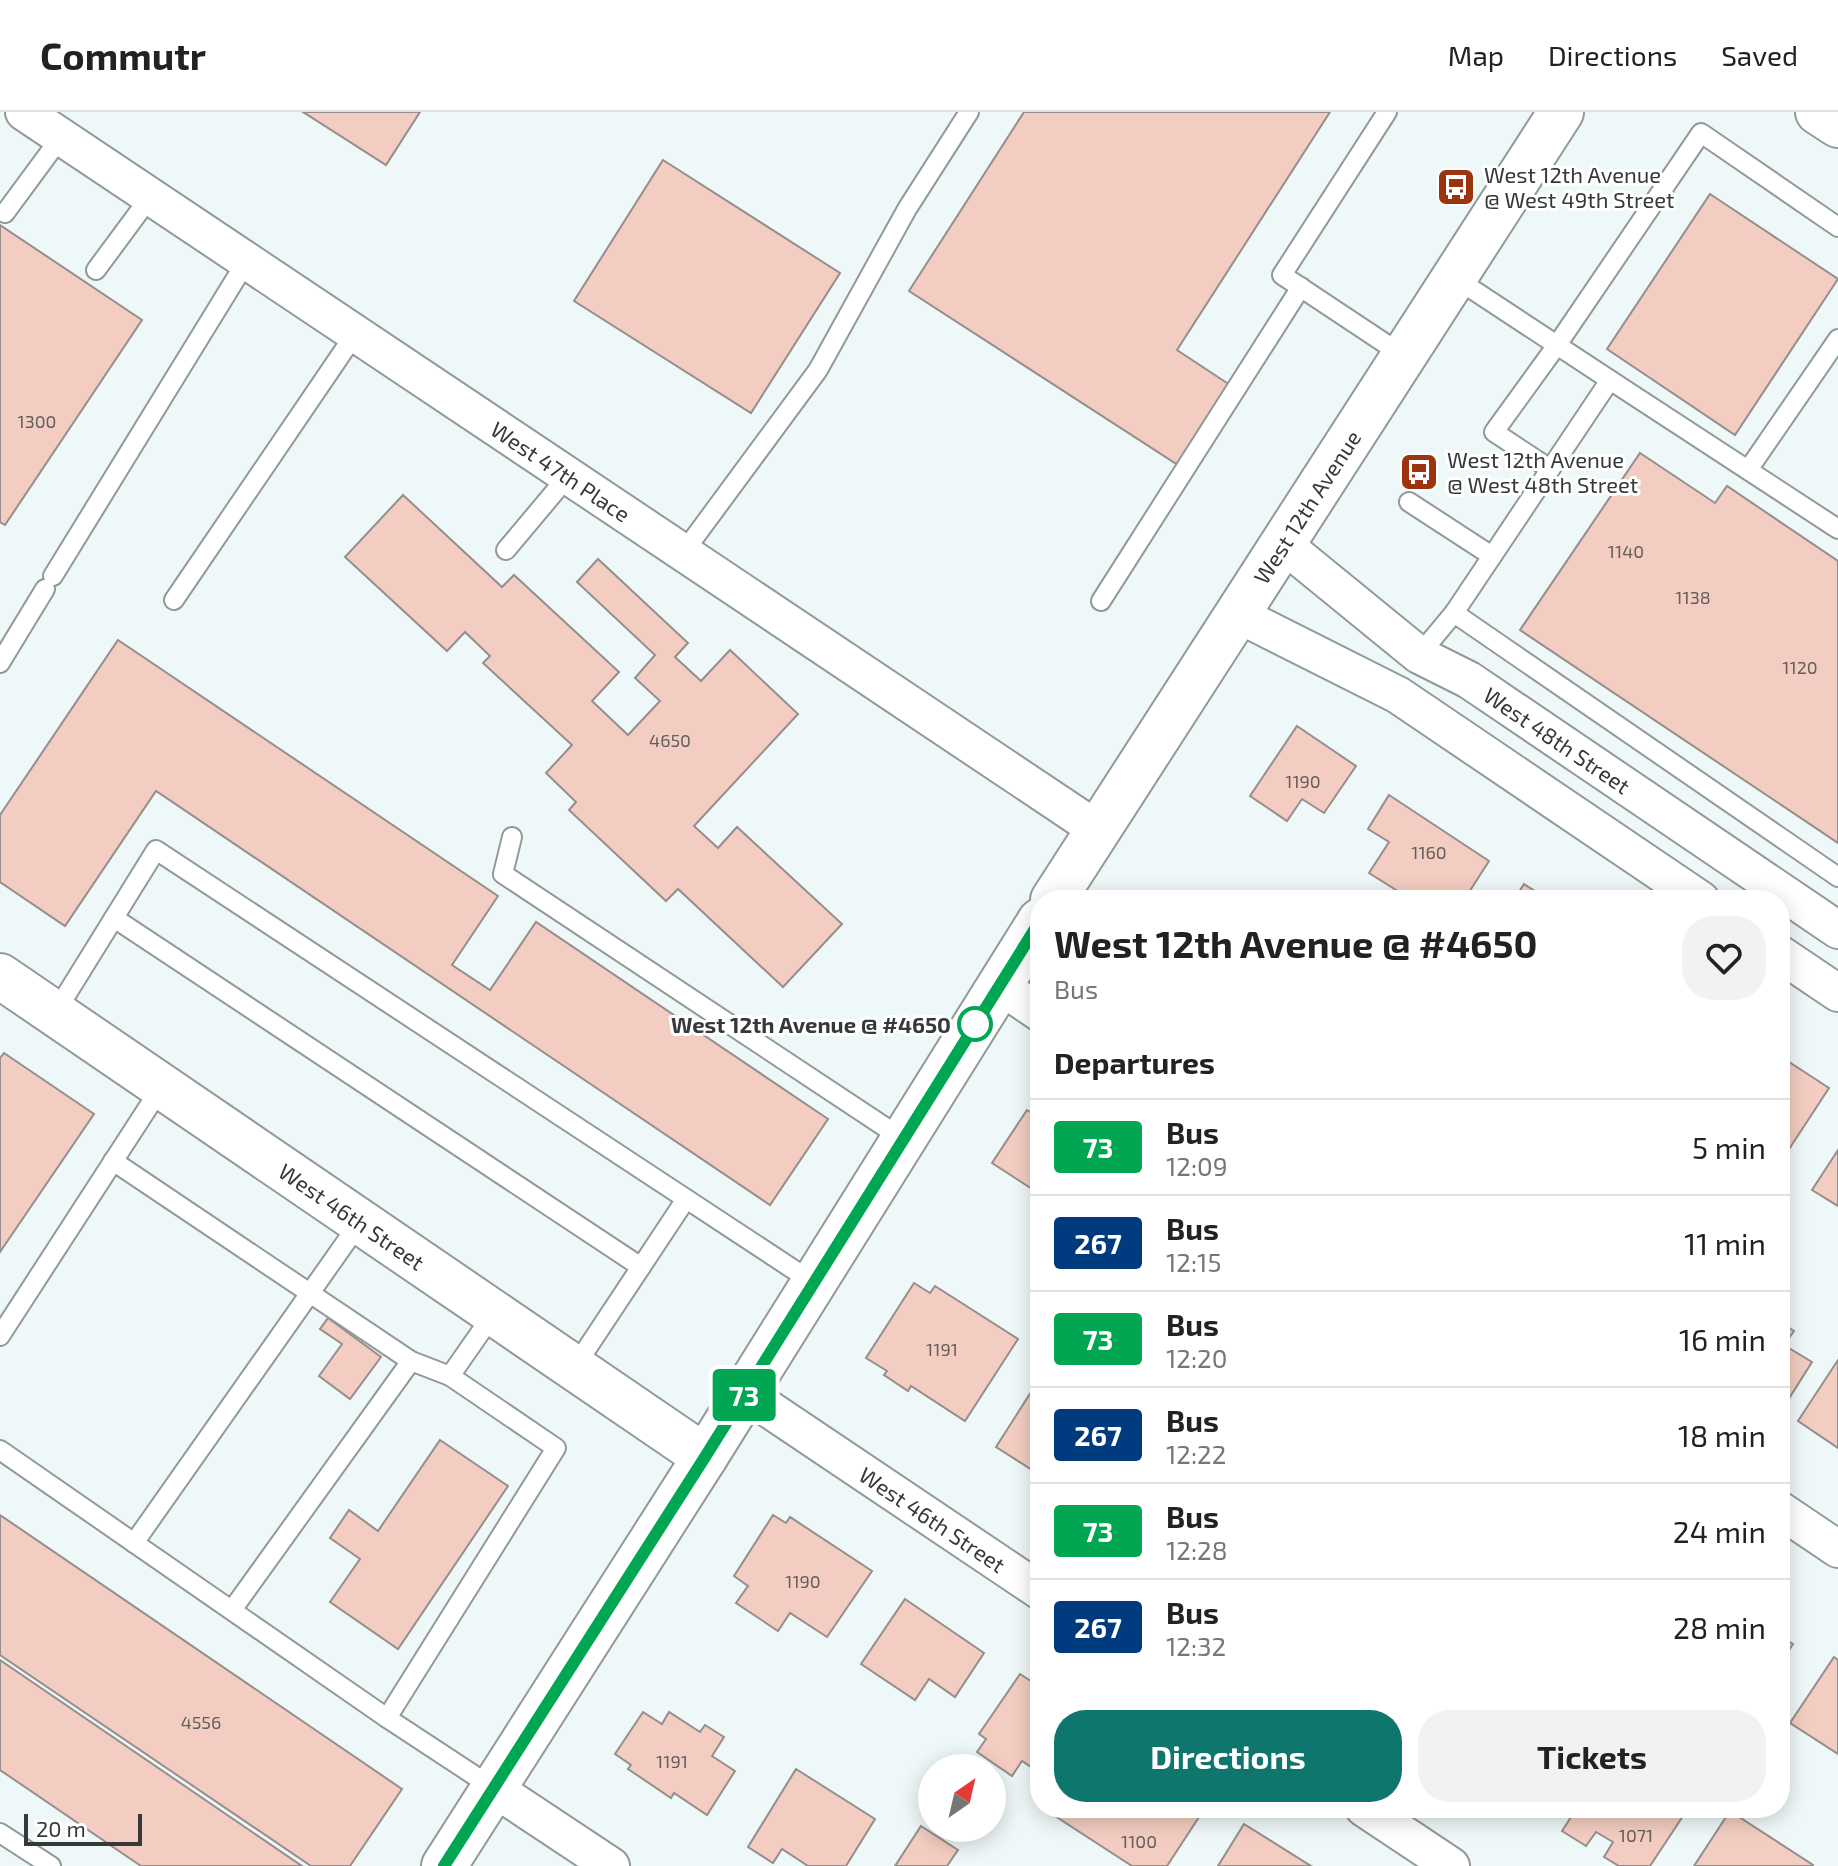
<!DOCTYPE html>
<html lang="en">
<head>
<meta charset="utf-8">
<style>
  body { margin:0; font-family:"Exo 2",sans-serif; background:#f2f2f2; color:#222; height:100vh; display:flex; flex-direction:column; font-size:30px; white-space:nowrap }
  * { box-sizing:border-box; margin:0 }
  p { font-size:26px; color:#767676 }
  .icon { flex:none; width:44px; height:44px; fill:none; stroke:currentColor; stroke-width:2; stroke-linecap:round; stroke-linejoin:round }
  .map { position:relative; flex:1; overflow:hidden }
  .details { position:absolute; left:1030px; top:778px; width:760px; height:928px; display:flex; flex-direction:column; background:#fff; border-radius:32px; box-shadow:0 4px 20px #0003 }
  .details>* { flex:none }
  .badge { padding:0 16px; border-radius:6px; font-size:28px; line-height:52px }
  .needle { width:52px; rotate:34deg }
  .fabs { position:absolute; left:918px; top:1642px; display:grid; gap:16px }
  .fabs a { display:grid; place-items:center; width:88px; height:88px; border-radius:50%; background:#fff; box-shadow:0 4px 20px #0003; font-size:40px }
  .scale { position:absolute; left:24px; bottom:20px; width:118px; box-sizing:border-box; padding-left:8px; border:4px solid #36393a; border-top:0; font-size:22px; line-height:28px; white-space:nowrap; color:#36393a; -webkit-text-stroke:6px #fff; paint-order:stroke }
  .map>.badge { position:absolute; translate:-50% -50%; box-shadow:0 0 0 4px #fff }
  h2 { padding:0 24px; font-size:30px; line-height:72px }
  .round { display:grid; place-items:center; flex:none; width:84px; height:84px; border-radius:32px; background:#f2f2f2 }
  .headline { display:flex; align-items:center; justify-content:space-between; height:136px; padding:0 24px }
  h1 { font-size:38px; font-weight:700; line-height:60px }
  .action { display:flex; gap:16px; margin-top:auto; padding:16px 24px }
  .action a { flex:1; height:92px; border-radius:32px; background:#0f766e; color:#fff; font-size:32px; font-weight:700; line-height:92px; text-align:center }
  .action a+a { background:#f2f2f2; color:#222 }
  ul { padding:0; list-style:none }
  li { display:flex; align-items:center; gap:24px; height:96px; padding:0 24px; border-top:2px solid #e0e0e0 }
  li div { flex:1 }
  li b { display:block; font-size:30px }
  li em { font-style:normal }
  li .badge { min-width:88px; font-weight:700; text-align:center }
  header { display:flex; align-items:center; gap:48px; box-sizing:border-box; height:112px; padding:0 40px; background:#fff; border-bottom:2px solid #e0e0e0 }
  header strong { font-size:38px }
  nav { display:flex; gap:44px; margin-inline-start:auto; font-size:28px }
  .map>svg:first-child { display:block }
  .building { fill:#f3cdc1; stroke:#958e8c; stroke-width:2 }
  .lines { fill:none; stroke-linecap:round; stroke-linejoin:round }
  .service-casing { stroke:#919999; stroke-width:22 }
  .minor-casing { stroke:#919999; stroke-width:40 }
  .tertiary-casing { stroke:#919999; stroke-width:48 }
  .secondary-casing { stroke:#919999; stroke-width:48 }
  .primary-casing { stroke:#919999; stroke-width:48 }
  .service { stroke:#fff; stroke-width:18 }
  .minor { stroke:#fff; stroke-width:36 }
  .tertiary { stroke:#fff; stroke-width:44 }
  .secondary { stroke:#fff; stroke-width:44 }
  .primary { stroke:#fff; stroke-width:44 }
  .line-casing { stroke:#fff; stroke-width:18 }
  .line { stroke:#00a651; stroke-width:12 }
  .stop-dot { fill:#fff; stroke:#00a651; stroke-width:4 }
  .labels { text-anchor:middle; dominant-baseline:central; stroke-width:6; stroke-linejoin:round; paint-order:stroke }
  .number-label { font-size:18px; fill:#655e5c }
  .poi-label { font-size:22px; fill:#36393a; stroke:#fff; text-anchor:start }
  .street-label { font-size:22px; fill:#36393a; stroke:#fff }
  .stop-label { font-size:22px; font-weight:bold; fill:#36393a; stroke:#fff; text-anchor:end }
</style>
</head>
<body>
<header>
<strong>Commutr</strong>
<nav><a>Map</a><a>Directions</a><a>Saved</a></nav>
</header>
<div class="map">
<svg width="1838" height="1754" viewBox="0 0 1838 1754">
  <rect width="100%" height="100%" fill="#eff8f8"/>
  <g class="building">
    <path d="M303,0H420L386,53Z"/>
    <path d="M1024,0H1330L1177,238L1230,273L1178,353L909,179Z"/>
    <path d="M663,48L840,161L751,301L574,189Z"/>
    <path d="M1710,82L1838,167L1735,323L1607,237Z"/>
    <path d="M0,113L142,208L5,413L0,410Z"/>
    <path d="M1640,341L1715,391L1727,374L1838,449V731L1520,518Z"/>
    <path d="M403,383L502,475L514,463L619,560L592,589L628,623L660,589L635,566L655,543L577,470L598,447L688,531L675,545L701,569L730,538L798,602L694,714L718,736L737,715L842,812L783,875L678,777L666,789L569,698L576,690L546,661L572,633L483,551L490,544L465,520L447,539L345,445Z"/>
    <path d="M118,528L498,784L452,853L490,878L536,810L828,1007L770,1093L156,679L65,814L0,770V703Z"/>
    <path d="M1297,614L1356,654L1324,701L1302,687L1287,709L1250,684Z"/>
    <path d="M1389,683L1489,749L1464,788H1412L1369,761L1389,730L1368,717Z"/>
    <path d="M1524,772L1549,788H1514Z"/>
    <path d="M4,941L94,1002L0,1140V946Z"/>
    <path d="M1780,944L1829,976L1780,1051Z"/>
    <path d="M1027,998L1040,1006V1072L1037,1070L1032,1077L992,1051Z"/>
    <path d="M1838,1038V1094L1812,1078Z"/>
    <path d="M914,1171L930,1181L935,1174L1018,1227L965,1309L911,1274L908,1279L884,1263L887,1259L866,1246Z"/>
    <path d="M328,1206L381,1245L350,1287L319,1264L342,1232L320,1217Z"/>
    <path d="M1780,1210L1794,1219L1784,1233L1812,1250L1783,1296L1780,1294Z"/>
    <path d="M1838,1248V1336L1798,1309Z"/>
    <path d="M1040,1266V1363L996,1335Z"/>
    <path d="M440,1328L508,1374L398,1537L330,1490L360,1447L330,1426L349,1398L378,1419Z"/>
    <path d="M0,1403L402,1677L350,1754H311L0,1543Z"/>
    <path d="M773,1403L786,1411L790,1405L872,1459L827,1525L790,1501L778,1519L736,1491L748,1474L734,1464Z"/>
    <path d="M905,1487L984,1541L955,1585L929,1567L915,1588L861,1552Z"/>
    <path d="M1780,1524L1793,1532L1780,1552Z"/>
    <path d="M1834,1545L1838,1548V1642L1790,1611Z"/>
    <path d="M0,1548L302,1754H141L0,1658Z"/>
    <path d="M1020,1562L1040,1575V1584L1036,1590L1040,1592V1661L1022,1649L1012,1664L977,1640L986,1627L979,1622Z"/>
    <path d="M643,1600L662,1612L669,1600L700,1620L705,1613L724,1625L712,1644L735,1659L707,1703L674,1681L671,1686L628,1657L631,1653L615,1642Z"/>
    <path d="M796,1657L875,1707L846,1754H808L782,1737L773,1751L748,1735Z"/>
    <path d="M1061,1696H1192L1201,1702L1167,1754H1132L1055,1704Z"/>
    <path d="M1577,1696H1671L1683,1704L1650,1754H1619L1604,1745L1613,1730L1596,1720L1586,1734L1562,1719Z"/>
    <path d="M1730,1699L1813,1753L1812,1754H1694Z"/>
    <path d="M1244,1712L1311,1754H1218Z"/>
    <path d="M921,1714L958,1738L947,1754H895Z"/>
  </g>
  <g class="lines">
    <g class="service-casing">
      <g id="service">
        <path d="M1387,0L1282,163L1404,244"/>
        <path d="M5,101L61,25"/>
        <path d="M96,158L150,85"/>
        <path d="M1610,268L1838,417"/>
        <path d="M1550,357L1494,320L1557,233L1701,21L1838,115"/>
        <path d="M1748,358L1838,227"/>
        <path d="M1409,390L1492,444"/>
        <path d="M506,438L568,364"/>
        <path d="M683,441L818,258L907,97L969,0"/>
        <path d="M53,464L246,150"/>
        <path d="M174,488L355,222"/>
        <path d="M1101,489L1301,175"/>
        <path d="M1454,501L1838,765"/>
        <path d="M1419,543L1454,501L1610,268L1455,166"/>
        <path d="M0,551L45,477"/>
        <path d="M512,725L503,762L903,1027"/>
        <path d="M114,806L641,1155"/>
        <path d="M55,901L156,738L814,1171"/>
        <path d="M113,1049L411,1249"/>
        <path d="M0,1224L162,974"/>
        <path d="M574,1256L686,1087"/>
        <path d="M0,1338L387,1606L495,1677"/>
        <path d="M134,1431L360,1110"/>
        <path d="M232,1498L411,1249L450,1264"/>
        <path d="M387,1606L556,1336L450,1264L494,1201"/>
        <path d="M0,1721L51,1754"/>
      </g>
    </g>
    <g class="minor-casing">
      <g id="minor">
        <path id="s1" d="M24,0L1098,718"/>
        <path id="s2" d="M1283,432L1419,543L1469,568L1838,818"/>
        <path d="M1237,502L1398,583L1701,788"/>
        <path d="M1780,842L1838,881"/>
        <path d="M999,873L1040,901"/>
        <path id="s3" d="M745,1281L1040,1479"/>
        <path d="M1780,1398L1838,1437"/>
        <path d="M495,1677L611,1754"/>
        <path d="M1364,1696L1451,1754"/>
      </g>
    </g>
    <g class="tertiary-casing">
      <g id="tertiary">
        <path id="s4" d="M0,864L705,1345"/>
      </g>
    </g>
    <g class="secondary-casing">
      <g id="secondary">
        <path id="s5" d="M1053,788L1561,0"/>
        <path d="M444,1754L705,1345L1040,809"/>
      </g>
    </g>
    <g class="primary-casing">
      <path id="primary" d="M1818,0L1838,13"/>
    </g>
    <use href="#service" class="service"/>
    <use href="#minor" class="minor"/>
    <use href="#tertiary" class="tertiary"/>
    <use href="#secondary" class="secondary"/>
    <use href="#primary" class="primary"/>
  </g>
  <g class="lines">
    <g class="line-casing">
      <path id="line" d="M444,1754L705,1345L1040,809"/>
    </g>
    <use href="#line" class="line"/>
  </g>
  <defs>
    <g id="bus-square" transform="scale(2)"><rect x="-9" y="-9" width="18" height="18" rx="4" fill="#9b340f" stroke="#fff"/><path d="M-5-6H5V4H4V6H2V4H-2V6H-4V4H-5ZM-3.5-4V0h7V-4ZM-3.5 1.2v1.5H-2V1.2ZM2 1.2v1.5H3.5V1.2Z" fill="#fff"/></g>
  </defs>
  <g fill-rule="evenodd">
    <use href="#bus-square" x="1456" y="75"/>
    <use href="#bus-square" x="1419" y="360"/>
  </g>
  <circle class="stop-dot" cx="975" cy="912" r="16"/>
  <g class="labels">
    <g class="number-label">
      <text x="37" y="309">1300</text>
      <text x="1626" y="439">1140</text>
      <text x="1693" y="485">1138</text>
      <text x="1800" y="555">1120</text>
      <text x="670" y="628">4650</text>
      <text x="1303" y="669">1190</text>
      <text x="1429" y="740">1160</text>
      <text x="942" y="1237">1191</text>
      <text x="803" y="1469">1190</text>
      <text x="201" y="1610">4556</text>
      <text x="672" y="1649">1191</text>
      <text x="1636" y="1723">1071</text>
      <text x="1139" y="1729">1100</text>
    </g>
    <g class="poi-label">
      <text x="1484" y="62">West 12th Avenue<tspan x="1484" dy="25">@ West 49th Street</tspan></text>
      <text x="1447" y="347">West 12th Avenue<tspan x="1447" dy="25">@ West 48th Street</tspan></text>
    </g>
    <g class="street-label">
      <text stroke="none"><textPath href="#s1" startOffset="646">West 47th Place</textPath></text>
      <text stroke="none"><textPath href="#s5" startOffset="468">West 12th Avenue</textPath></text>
      <text stroke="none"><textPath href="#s2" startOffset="338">West 48th Street</textPath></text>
      <text stroke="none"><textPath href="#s4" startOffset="426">West 46th Street</textPath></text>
      <text stroke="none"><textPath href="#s3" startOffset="226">West 46th Street</textPath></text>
    </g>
    <g class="stop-label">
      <text x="951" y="912">West 12th Avenue @ #4650</text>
    </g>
  </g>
</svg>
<div class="fabs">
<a><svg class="needle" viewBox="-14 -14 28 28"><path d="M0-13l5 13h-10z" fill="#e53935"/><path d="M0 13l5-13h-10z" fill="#767676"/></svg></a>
</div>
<div class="scale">20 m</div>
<b class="badge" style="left:744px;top:1283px;background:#00a651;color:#fff">73</b>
<section class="details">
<div class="headline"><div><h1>West 12th Avenue @ #4650</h1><p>Bus</p></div><a class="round"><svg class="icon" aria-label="heart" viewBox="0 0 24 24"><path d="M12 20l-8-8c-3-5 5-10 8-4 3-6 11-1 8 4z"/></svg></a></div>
<h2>Departures</h2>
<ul>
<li><span class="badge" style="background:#00a651;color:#fff">73</span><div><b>Bus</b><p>12:09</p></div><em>5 min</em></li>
<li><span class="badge" style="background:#003b80;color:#fff">267</span><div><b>Bus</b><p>12:15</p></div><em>11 min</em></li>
<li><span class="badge" style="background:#00a651;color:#fff">73</span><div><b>Bus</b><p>12:20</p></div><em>16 min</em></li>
<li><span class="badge" style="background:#003b80;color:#fff">267</span><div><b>Bus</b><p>12:22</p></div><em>18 min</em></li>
<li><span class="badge" style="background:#00a651;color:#fff">73</span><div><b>Bus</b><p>12:28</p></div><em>24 min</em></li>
<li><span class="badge" style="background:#003b80;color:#fff">267</span><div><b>Bus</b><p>12:32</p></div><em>28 min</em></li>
</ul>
<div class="action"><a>Directions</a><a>Tickets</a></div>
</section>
</div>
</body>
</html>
